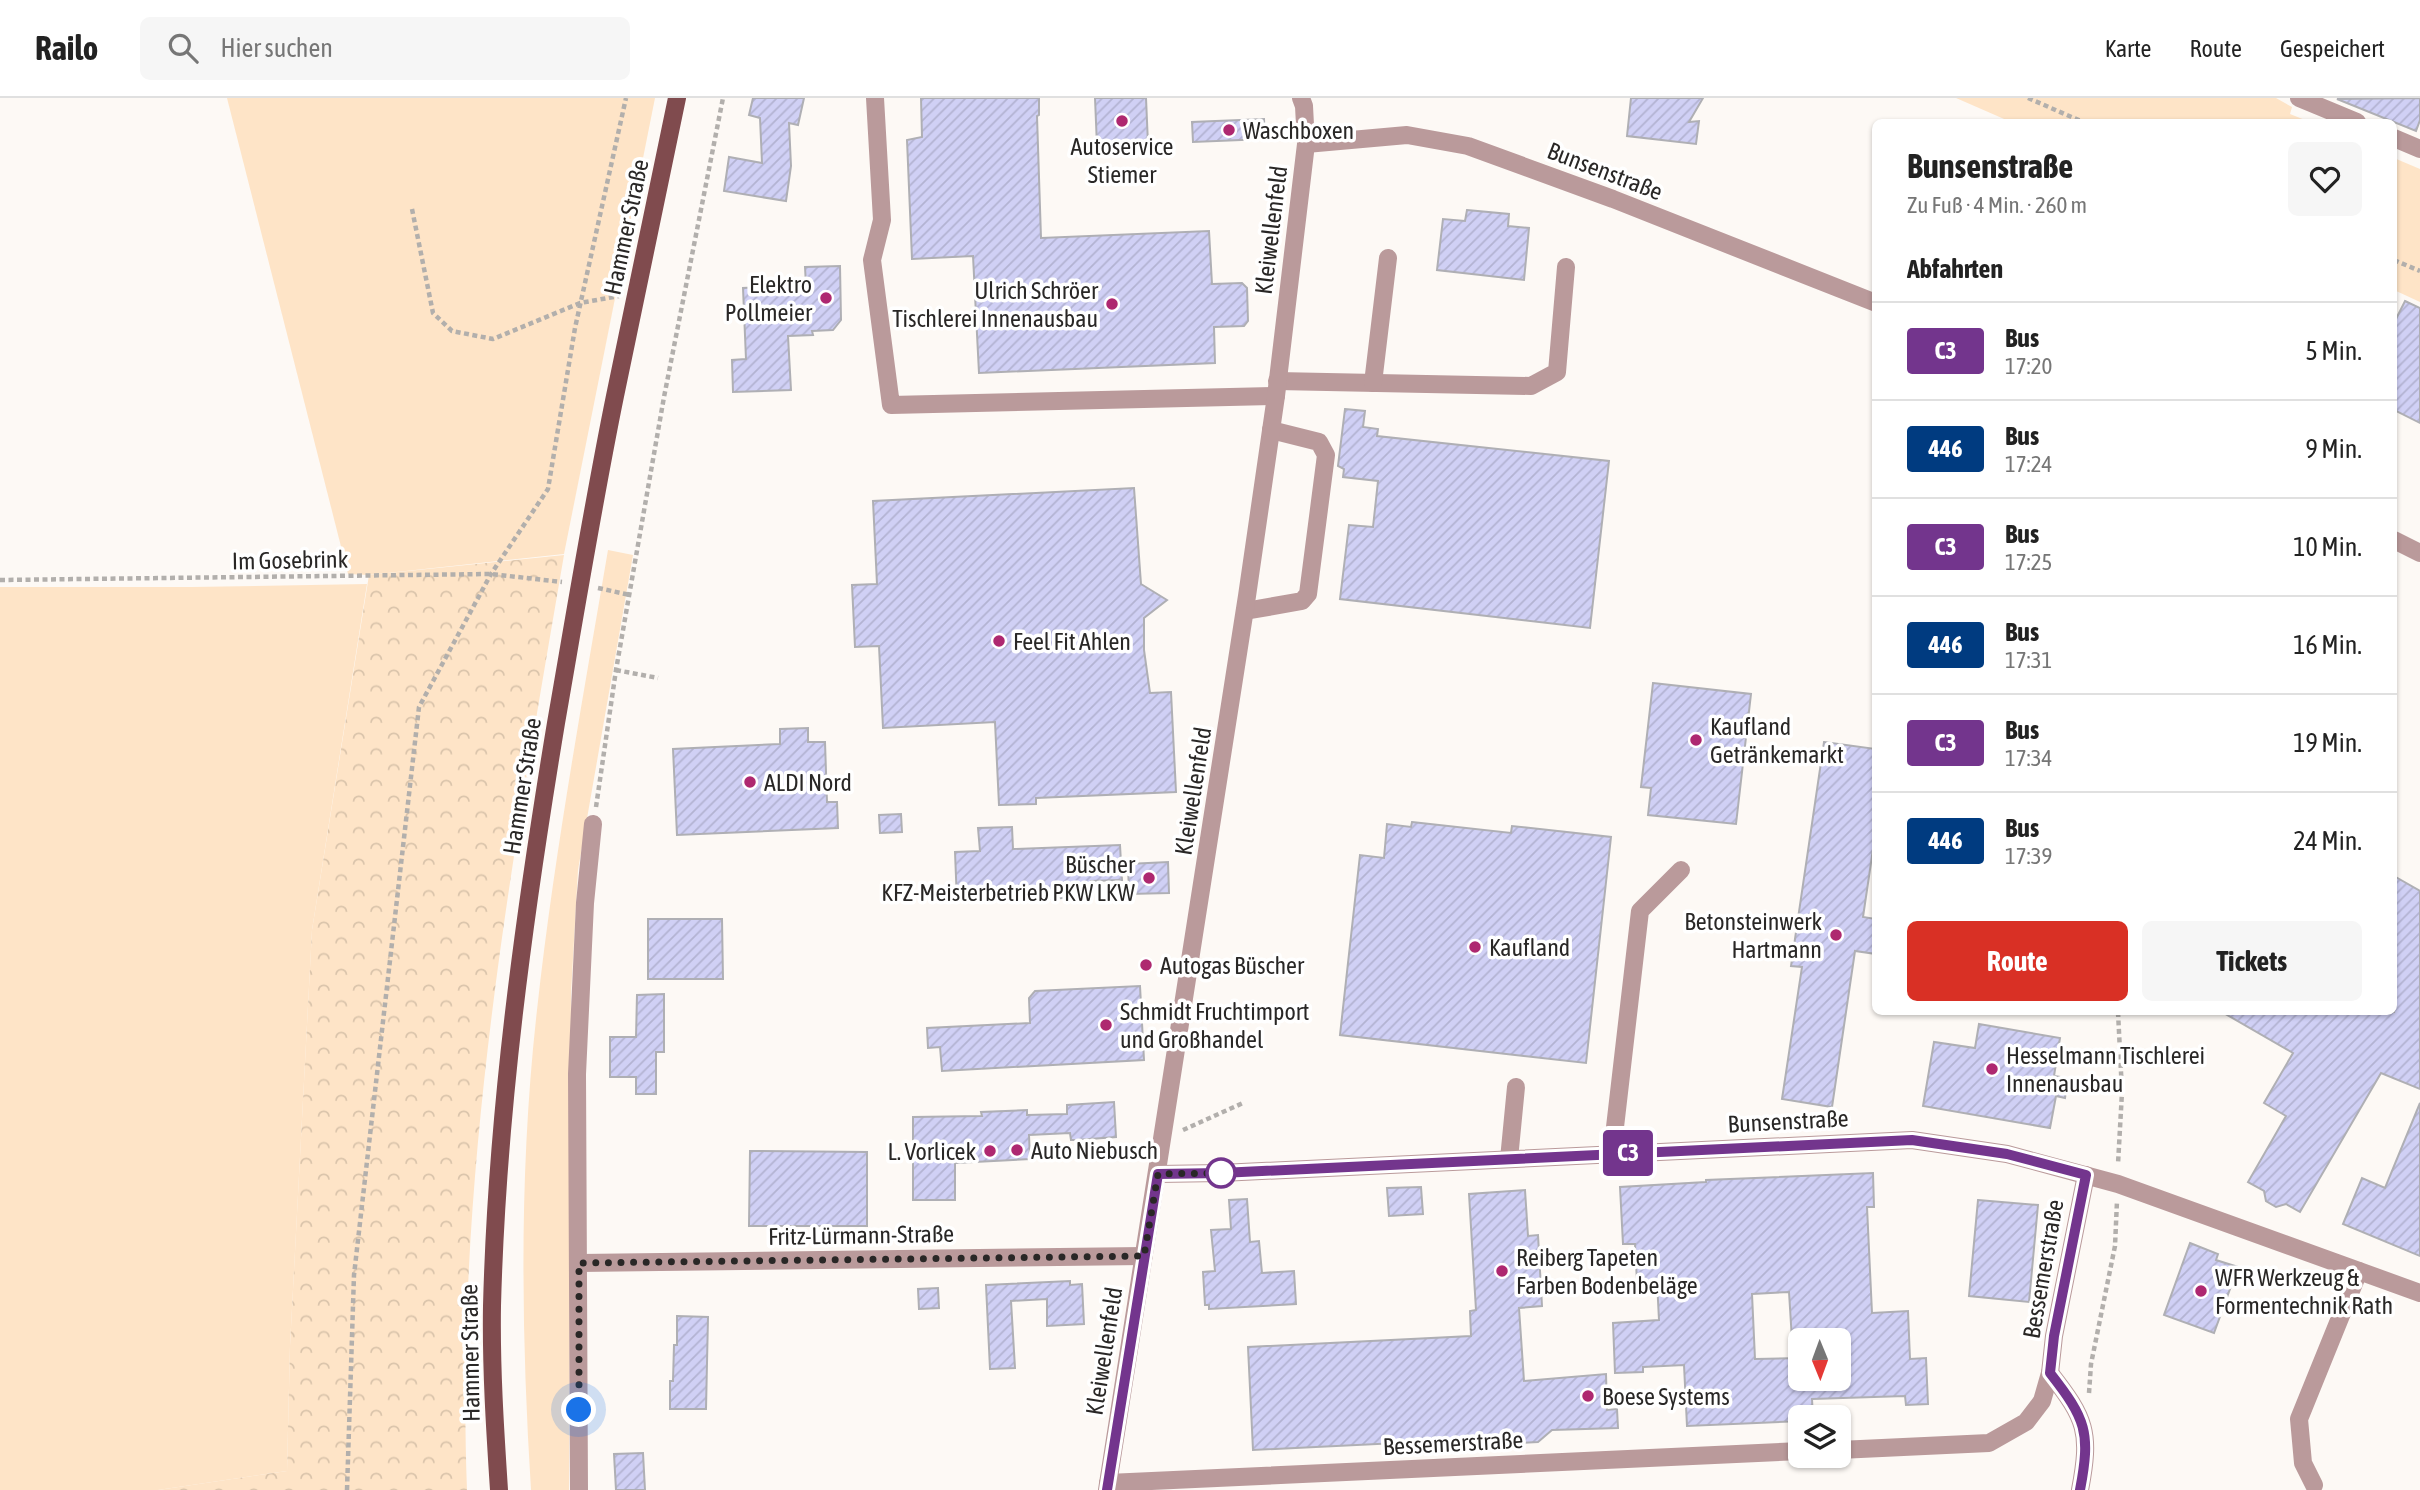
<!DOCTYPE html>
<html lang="de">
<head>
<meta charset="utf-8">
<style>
  body { margin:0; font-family:"Asap Condensed",sans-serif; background:#f6f6f6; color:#222; height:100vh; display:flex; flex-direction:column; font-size:26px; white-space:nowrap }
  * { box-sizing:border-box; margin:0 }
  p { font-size:23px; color:#767676 }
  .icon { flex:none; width:38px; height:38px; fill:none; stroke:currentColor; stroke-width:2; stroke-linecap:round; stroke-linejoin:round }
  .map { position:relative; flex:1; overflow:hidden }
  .sheet { position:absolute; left:1872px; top:21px; width:525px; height:896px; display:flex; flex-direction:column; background:#fff; border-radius:10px; box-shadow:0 2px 5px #0004 }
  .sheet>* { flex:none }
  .badge { padding:0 14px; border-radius:5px; font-size:24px; line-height:46px }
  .needle { width:46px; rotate:179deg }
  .buttons { position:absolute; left:1788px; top:1230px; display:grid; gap:14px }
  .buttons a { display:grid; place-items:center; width:63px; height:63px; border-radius:10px; background:#fff; box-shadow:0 2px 5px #0004; font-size:35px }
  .you { position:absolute; width:35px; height:35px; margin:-18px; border:5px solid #fff; border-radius:50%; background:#1a73e8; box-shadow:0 0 0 10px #1a73e833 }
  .map>.badge { position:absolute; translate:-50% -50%; box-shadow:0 0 0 4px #fff }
  h2 { padding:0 35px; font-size:26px; line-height:63px }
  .round { display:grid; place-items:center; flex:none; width:74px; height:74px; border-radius:10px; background:#f6f6f6 }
  .overview { display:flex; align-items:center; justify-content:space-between; height:119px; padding:0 35px }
  h1 { font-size:33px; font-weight:700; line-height:52px }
  .primary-button { display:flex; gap:14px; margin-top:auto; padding:14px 35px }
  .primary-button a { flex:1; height:80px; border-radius:10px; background:#d93025; color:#fff; font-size:28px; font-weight:700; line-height:80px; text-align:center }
  .primary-button a+a { background:#f6f6f6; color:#222 }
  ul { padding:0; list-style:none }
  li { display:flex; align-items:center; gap:21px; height:98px; padding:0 35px; border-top:2px solid #e0e0e0 }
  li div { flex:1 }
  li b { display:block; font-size:26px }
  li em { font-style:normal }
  li .badge { min-width:77px; font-weight:700; text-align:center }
  header { display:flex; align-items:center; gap:42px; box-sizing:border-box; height:98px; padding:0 35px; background:#fff; border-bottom:2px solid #e0e0e0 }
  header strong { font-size:33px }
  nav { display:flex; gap:38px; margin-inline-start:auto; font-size:24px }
  .search { width:490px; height:63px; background:#f6f6f6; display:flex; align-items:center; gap:18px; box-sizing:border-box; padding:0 24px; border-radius:10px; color:#767676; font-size:26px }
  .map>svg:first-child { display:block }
  .green { fill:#fee4c7 }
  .forest { fill:url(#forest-crowns) }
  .building { fill:url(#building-hatch); stroke:#afafb4; stroke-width:2; fill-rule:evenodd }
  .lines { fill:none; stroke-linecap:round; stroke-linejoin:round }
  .path { stroke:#b2afac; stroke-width:4.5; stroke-dasharray:5 3.5; stroke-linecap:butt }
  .minor { stroke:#ba9a9b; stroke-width:18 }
  .major { stroke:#804b4e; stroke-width:18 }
  .line-casing { stroke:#fff; stroke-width:16 }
  .line { stroke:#73358d; stroke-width:10 }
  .walk { stroke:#292726; stroke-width:7; stroke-dasharray:0 12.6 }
  .poi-dot { fill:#ae2870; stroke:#fff; stroke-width:2.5 }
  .stop-dot { fill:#fff; stroke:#73358d; stroke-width:3.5 }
  .labels { text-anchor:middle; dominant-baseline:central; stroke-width:7; stroke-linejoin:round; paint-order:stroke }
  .poi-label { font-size:24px; fill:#292726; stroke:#fff; text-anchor:start }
  .street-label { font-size:24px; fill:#292726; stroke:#fff }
</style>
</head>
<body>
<header>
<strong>Railo</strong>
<div class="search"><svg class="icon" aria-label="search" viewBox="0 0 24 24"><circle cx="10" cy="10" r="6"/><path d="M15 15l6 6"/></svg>Hier suchen</div>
<nav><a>Karte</a><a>Route</a><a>Gespeichert</a></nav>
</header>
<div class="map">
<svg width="2420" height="1392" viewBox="0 0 2420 1392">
  <defs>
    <pattern id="forest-crowns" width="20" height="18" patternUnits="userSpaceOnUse" patternTransform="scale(1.75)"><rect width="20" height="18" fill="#fee4c7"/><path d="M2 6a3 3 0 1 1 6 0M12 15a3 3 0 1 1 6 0" fill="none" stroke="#dac4ab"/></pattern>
    <pattern id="building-hatch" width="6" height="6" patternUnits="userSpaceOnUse" patternTransform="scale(1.75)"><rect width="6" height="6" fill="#d0d0f5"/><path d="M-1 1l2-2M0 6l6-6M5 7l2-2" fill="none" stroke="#b3b3d2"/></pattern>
  </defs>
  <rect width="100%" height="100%" fill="#fdf9f5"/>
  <g class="green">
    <path d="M227,0H655L564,456L369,477L348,476Z"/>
    <path d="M1956,0H2276L2292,9L2290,16L2310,24H2011Z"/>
    <path d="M2394,60L2420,71V204L2394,192Z"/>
    <path d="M608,452L633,457L578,772L571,895L569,1392H531C521,1232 519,1071 537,912C554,758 582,605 608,452Z"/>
    <path d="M367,486L312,832L290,1248L287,1373L158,1392H0V489H191Z"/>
  </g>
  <path class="forest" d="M564,457C511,766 455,1077 467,1392H158L287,1373L290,1248L312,832L369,477Z"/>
  <g class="building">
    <path d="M753,0H804L798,27L789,25L791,68L786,103L724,93L729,59L762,65L760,20L749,17Z"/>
    <path d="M921,0H1039V17L1037,18L1041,140L1209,133L1212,186L1242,185L1247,190L1248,223L1244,228L1214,229L1215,265L979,275L973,158L912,161L907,42L922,39Z"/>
    <path d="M1095,0H1146L1148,46L1097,48Z"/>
    <path d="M1631,0H1703L1689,24L1699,23L1696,46L1627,38Z"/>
    <path d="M2420,0V22L2416,33L2337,1Z"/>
    <path d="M1264,21L1265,41L1193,44L1192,24Z"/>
    <path d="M1467,112L1509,116L1508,128L1529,130L1524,182L1437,172L1443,121L1465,123Z"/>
    <path d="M840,168L841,222L833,232L812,233L813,237L788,238L791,292L733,294L732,262L746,261L743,190L806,187L805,169Z"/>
    <path d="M2405,203L2420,210V325L2394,312V225Z"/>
    <path d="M1345,311L1365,313L1363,329L1378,331L1377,338L1609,363L1590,530L1340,501L1349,427L1373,429L1378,383L1343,379L1344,371L1338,368Z"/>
    <path d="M1134,390L1141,486L1167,502L1144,520V552L1150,595L1171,594L1176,694L1036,700V706L999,707L995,624L883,630L879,548L855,549L852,487L877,486L873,403Z"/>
    <path d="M1653,585L1751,596L1736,726L1648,717L1651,690L1641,689Z"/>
    <path d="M808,630V644H825L827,704H837L838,730L677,737L673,651L780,646V631Z"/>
    <path d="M1824,644L1876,651V731L1863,819L1876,821V856L1855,853L1832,1009L1782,1001L1802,869L1791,868Z"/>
    <path d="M901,716L902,734L880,735L879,717Z"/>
    <path d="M1412,724L1511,735L1512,728L1611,739L1586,965L1340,937L1360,757L1384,760L1387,726L1411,729Z"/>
    <path d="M1012,729L1013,751L1120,747L1122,782L1091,783L1092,799L957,804L955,754L980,753L978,730Z"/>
    <path d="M1168,764L1169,795L1129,796L1128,766Z"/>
    <path d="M2394,778L2420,793V991L2381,975L2300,1114L2286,1106L2276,1109L2266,1103L2264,1093L2248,1084L2286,1018L2264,1005L2293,955L2222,914H2394Z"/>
    <path d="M648,821H722L723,881H648Z"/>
    <path d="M1140,888L1144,962L942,973L940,949L928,950L927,930L1030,925L1029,900L1035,893Z"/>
    <path d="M664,896V954H656V996H636V979H610V939H636L637,897Z"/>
    <path d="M1979,926L2060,940L2054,978L2068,980L2065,1000L2056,998L2050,1030L1923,1008L1934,944L1975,950Z"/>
    <path d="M1114,1004L1116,1039L1076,1042H1071L1070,1035L1029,1037L1030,1061L955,1065V1102H913V1019L982,1018L981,1014L1027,1012V1017L1067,1016V1007Z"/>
    <path d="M2420,1005V1158L2343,1126L2362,1080L2385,1090Z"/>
    <path d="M750,1053L867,1054V1128H749Z"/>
    <path d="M1873,1075L1874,1109H1867L1872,1215L1908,1213L1910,1261L1926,1260L1928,1306L1906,1307L1905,1298L1812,1301L1813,1320H1801V1323L1687,1328L1684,1267L1643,1269V1274L1615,1275L1613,1225L1659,1222L1657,1183L1637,1184L1635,1146H1623L1620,1089L1706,1084V1082ZM1789,1194L1792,1242H1839V1281H1801V1260L1755,1261L1752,1196Z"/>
    <path d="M1421,1089L1423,1116L1389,1118L1387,1090Z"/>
    <path d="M1525,1092L1528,1138L1538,1137L1542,1208L1519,1210L1524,1283L1606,1276L1607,1312L1617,1311L1618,1330L1552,1332L1538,1344L1479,1347V1341L1253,1352L1248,1249L1471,1238L1470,1213L1476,1212L1469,1096Z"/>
    <path d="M1247,1101L1250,1144L1259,1143L1262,1175L1294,1173L1296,1206L1209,1211V1207H1205L1203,1174L1215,1173L1211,1132L1231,1131L1229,1102Z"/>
    <path d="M1978,1102L2038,1107L2029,1204L1969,1198Z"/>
    <path d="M2190,1145L2218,1156L2216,1162L2238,1169L2214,1235L2164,1217Z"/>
    <path d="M1070,1183V1187L1082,1186L1084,1226L1047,1228V1201L1011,1203L1015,1270L990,1271L986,1187Z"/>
    <path d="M938,1190L939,1210L919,1211L918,1191Z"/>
    <path d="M677,1218L708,1219L706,1311H670V1283H673L674,1247H677Z"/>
    <path d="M643,1355L645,1392H616L614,1356Z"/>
  </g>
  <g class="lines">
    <g class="path">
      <path d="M2028,0L2083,24"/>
      <path d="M412,111L433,215L452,233L493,241L580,205L619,198"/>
      <path d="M2394,162L2420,173"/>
      <path d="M0,482L491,476L562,484"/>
      <path d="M598,490L630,497"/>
      <path d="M616,572L658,580"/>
      <path d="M596,709L616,572L664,299L723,0"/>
      <path d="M2118,914L2122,994L2118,1066"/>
      <path d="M1183,1032L1243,1005"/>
      <path d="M2089,1295L2091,1266L2115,1148L2117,1103"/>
      <path d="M347,1392L354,1177L419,609L491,476L548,391L575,230L626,0"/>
    </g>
    <g class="minor">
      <path d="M875,0L882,122L872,162L891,307L1276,298"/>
      <path d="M2299,0L2357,24"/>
      <path d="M2394,40L2420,51"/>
      <path d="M1306,46L1407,37L1468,48L1613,101L1876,205"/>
      <path d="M1277,283L1531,288L1557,274L1566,169"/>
      <path d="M1373,285L1388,160"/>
      <path d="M2394,442L2420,455"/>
      <path d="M1245,513L1302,503L1308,496L1326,357L1319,344L1271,332"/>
      <path d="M1612,1055L1640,813L1681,772"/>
      <path d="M1509,1061L1516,989"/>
      <path d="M1158,1076L1221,1075L1912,1042L2007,1056L2118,1086L2420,1195"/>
      <path d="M579,1165L1144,1158"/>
      <path d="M2050,1275C2086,1321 2091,1334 2080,1392"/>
      <path d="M1839,1352L1989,1345L2026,1324L2042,1303L2050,1275L2054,1238L2086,1077"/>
      <path d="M1108,1385L1801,1353"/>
      <path d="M2314,1387L2303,1365L2299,1321L2359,1173"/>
      <path d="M579,1392L577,976L585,805L593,726"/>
      <path d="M1107,1392L1247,498L1276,298L1306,46L1304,8L1301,0"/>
    </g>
    <path class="major" d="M499,1392C495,1331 491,1269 492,1208C497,1013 524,818 556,625C575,516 593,406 615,298C635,198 657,99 677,0"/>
  </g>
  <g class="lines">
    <g class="line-casing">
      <path id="line" d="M1107,1392L1158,1076L1221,1075L1912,1042L2007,1056L2086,1077L2054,1238L2050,1275C2086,1321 2091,1334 2080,1392"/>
    </g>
    <use href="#line" class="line"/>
    <path class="walk" d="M579,1312V1165L1144,1158L1158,1076L1221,1075"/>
  </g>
  <g class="poi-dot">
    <circle cx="1122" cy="23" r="7"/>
    <circle cx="1229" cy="32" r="7"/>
    <circle cx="826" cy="200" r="7"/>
    <circle cx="1112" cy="206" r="7"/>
    <circle cx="999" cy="543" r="7"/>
    <circle cx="1696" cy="642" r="7"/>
    <circle cx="750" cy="684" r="7"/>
    <circle cx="1149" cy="780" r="7"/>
    <circle cx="1836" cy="837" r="7"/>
    <circle cx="1475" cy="849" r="7"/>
    <circle cx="1146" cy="867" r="7"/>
    <circle cx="1106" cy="927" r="7"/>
    <circle cx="1992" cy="971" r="7"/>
    <circle cx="1017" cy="1052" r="7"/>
    <circle cx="990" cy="1053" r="7"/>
    <circle cx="1502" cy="1173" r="7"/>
    <circle cx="2201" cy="1193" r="7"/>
    <circle cx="1588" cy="1298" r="7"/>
  </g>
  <circle class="stop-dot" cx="1221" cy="1075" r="14"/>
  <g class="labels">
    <g class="poi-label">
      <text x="1243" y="32">Waschboxen</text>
      <text x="1122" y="48" text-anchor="middle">Autoservice<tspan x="1122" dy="28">Stiemer</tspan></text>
      <text x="812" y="186" text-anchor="end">Elektro<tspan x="812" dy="28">Pollmeier</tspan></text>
      <text x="1098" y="192" text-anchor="end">Ulrich Schröer<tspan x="1098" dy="28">Tischlerei Innenausbau</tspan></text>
      <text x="1013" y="543">Feel Fit Ahlen</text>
      <text x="1710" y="628">Kaufland<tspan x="1710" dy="28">Getränkemarkt</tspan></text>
      <text x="764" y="684">ALDI Nord</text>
      <text x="1135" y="766" text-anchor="end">Büscher<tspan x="1135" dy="28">KFZ-Meisterbetrieb PKW LKW</tspan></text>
      <text x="1822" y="823" text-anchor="end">Betonsteinwerk<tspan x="1822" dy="28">Hartmann</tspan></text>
      <text x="1489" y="849">Kaufland</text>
      <text x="1160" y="867">Autogas Büscher</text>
      <text x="1120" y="913">Schmidt Fruchtimport<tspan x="1120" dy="28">und Großhandel</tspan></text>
      <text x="2006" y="957">Hesselmann Tischlerei<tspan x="2006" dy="28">Innenausbau</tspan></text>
      <text x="1031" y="1052">Auto Niebusch</text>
      <text x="976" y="1053" text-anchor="end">L. Vorlicek</text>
      <text x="1516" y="1159">Reiberg Tapeten<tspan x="1516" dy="28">Farben Bodenbeläge</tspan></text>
      <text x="2215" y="1179">WFR Werkzeug &amp;<tspan x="2215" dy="28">Formentechnik Rath</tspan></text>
      <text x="1602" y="1298">Boese Systems</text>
    </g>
    <g class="street-label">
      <text transform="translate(1605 73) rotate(21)">Bunsenstraße</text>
      <text transform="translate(626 129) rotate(-78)">Hammer Straße</text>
      <text transform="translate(1271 132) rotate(-83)">Kleiwellenfeld</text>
      <text transform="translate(290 462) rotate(-1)">Im Gosebrink</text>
      <text transform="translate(522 688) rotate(-81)">Hammer Straße</text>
      <text transform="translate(1193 693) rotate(-81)">Kleiwellenfeld</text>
      <text transform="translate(1788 1023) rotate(-3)">Bunsenstraße</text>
      <text transform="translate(861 1137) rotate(-1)">Fritz-Lürmann-Straße</text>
      <text transform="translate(2043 1171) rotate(-80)">Bessemerstraße</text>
      <text transform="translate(1104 1253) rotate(-81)">Kleiwellenfeld</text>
      <text transform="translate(470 1255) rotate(-91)">Hammer Straße</text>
      <text transform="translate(1453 1345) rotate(-3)">Bessemerstraße</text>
    </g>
  </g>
</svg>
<div class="buttons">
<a><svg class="needle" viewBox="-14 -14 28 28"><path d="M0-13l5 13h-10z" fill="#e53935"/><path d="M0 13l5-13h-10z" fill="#767676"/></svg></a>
<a><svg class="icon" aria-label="layers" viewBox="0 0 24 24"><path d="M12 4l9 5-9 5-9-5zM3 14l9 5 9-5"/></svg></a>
</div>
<div class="you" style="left:579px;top:1312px"></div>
<b class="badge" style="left:1628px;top:1055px;background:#73358d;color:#fff">C3</b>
<section class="sheet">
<div class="overview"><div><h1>Bunsenstraße</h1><p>Zu Fuß · 4 Min. · 260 m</p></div><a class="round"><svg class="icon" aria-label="heart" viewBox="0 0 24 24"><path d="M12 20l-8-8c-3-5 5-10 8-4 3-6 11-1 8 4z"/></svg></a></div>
<h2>Abfahrten</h2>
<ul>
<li><span class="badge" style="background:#73358d;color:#fff">C3</span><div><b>Bus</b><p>17:20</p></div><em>5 Min.</em></li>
<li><span class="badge" style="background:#003b80;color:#fff">446</span><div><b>Bus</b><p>17:24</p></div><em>9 Min.</em></li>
<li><span class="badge" style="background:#73358d;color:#fff">C3</span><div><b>Bus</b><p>17:25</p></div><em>10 Min.</em></li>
<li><span class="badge" style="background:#003b80;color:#fff">446</span><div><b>Bus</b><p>17:31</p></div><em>16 Min.</em></li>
<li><span class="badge" style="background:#73358d;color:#fff">C3</span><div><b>Bus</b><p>17:34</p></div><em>19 Min.</em></li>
<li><span class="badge" style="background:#003b80;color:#fff">446</span><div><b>Bus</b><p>17:39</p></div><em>24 Min.</em></li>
</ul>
<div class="primary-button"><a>Route</a><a>Tickets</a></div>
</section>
</div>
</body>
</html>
